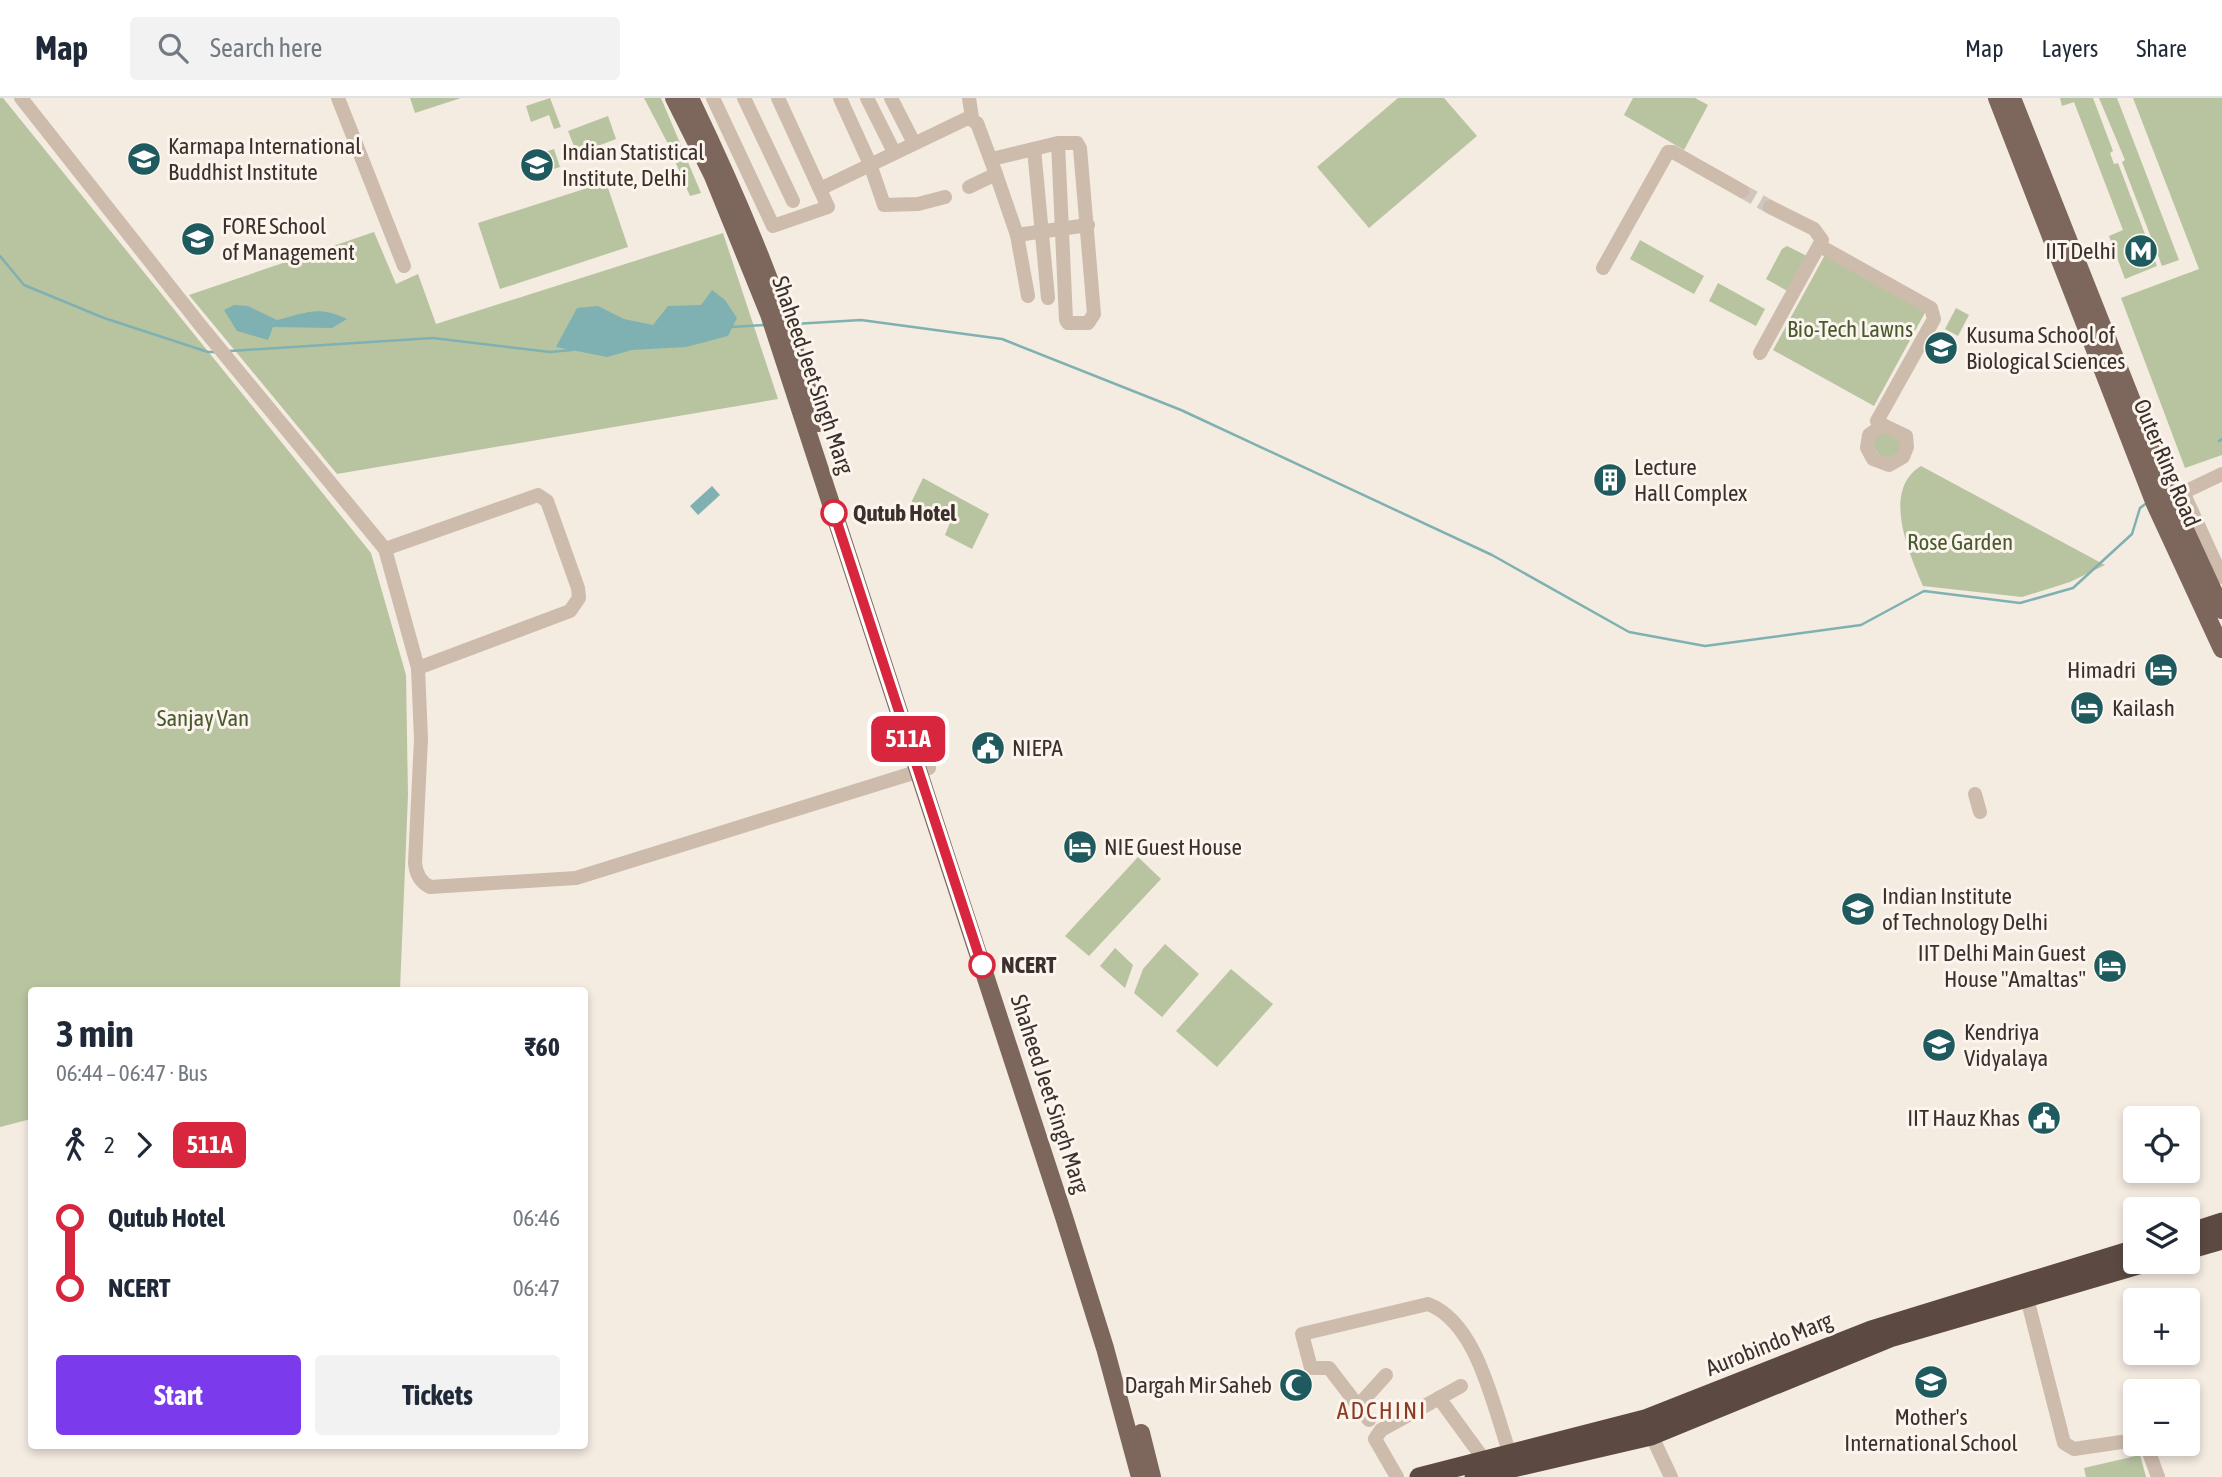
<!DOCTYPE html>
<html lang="en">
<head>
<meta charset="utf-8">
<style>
  body { margin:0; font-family:"Asap Condensed",sans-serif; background:#f2f2f3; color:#1f2937; height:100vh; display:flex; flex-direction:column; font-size:26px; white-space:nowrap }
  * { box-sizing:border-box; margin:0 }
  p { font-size:23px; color:#747a83 }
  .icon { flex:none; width:38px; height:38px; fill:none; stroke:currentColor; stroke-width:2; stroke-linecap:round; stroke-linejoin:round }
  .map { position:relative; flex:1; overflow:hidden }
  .side { position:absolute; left:28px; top:889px; width:560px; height:462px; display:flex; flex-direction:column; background:#fff; border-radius:7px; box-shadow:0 4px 10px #0003 }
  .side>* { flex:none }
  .badge { padding:0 14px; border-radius:10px; font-size:24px; line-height:46px }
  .controls { position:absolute; left:2123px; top:1008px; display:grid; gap:14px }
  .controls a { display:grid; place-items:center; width:77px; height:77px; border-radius:7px; background:#fff; box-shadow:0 4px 10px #0003; font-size:35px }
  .map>.badge { position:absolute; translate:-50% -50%; box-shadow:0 0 0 4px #fff }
  .legs { display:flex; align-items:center; gap:10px; height:77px; padding:0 28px; font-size:23px }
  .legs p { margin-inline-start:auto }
  .overview { display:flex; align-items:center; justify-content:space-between; height:119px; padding:0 28px }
  h1 { font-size:38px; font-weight:700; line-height:52px }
  .button { display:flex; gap:14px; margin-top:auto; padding:14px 28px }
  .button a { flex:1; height:80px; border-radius:7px; background:#7c3aed; color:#fff; font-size:28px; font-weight:700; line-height:80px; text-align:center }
  .button a+a { background:#f2f2f3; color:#1f2937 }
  ul { padding:0 28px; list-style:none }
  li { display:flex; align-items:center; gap:24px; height:70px; font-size:26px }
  li i { display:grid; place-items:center; width:10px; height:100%; margin:0 9px; background:currentColor }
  li i::after { content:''; width:18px; height:18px; margin:-9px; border:5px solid; border-radius:50%; background:#fff }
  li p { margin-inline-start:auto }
  li:first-child i { background:linear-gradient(#0000 50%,currentColor 0) }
  li:last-child i { background:linear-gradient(currentColor 50%,#0000 0) }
  header { display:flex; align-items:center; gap:42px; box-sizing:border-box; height:98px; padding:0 35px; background:#fff; border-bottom:2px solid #e0e1e3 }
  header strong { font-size:33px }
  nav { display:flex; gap:38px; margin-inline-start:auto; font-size:24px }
  .search { width:490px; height:63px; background:#f2f2f3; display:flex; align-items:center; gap:18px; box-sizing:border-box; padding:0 24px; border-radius:7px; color:#747a83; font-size:26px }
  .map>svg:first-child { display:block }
  .green { fill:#b8c4a0 }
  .water { fill:#7fb0b2 }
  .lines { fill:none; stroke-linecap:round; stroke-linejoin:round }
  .stream { stroke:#7fb0b2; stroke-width:2.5 }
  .minor-tunnel { stroke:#cfc6bd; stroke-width:14; stroke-dasharray:14 7; stroke-linecap:butt }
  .minor { stroke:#cdbbac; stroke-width:14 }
  .major { stroke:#7d675c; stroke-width:18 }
  .highway { stroke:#5c4a42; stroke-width:19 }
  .line-1-casing { stroke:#fff; stroke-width:16 }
  .line-1 { stroke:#d7263d; stroke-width:10 }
  .stop-1-dot { fill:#fff; stroke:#d7263d; stroke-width:3.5 }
  .labels { text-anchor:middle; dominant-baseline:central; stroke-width:6; stroke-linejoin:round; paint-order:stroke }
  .poi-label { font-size:23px; fill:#3b302b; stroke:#fbf5ee; text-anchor:start }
  .park-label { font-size:23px; fill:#4a5a2e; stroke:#fbf5ee }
  .street-label { font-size:23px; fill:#3b302b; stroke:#fbf5ee }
  .stop-label { font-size:23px; font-weight:bold; fill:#3b302b; stroke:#fbf5ee; text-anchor:start }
  .neighbourhood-label { font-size:24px; letter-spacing:2px; fill:#8c3b22; stroke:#fbf5ee }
</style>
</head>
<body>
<header>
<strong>Map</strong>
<div class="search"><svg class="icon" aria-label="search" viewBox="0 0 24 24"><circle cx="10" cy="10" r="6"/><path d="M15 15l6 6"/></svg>Search here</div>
<nav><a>Map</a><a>Layers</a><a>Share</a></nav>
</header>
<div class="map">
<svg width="2222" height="1379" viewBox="0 0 2222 1379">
  <rect width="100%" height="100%" fill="#f4ebe1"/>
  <g class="green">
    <path d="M0,0H3L371,455L406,577L408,697L400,892H32L31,1021L0,1029Z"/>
    <path d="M410,0H461L415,15Z"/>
    <path d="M550,0L561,29L554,31L549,17L531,24L526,8Z"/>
    <path d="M644,0H661L701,95L690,98L666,42Z"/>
    <path d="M1398,0H1444L1477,38L1369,130L1317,69Z"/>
    <path d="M1633,0H1695L1708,7L1684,52L1624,17Z"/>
    <path d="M2060,0H2093L2113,53L2110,55L2114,66L2118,65L2157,168L2125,181L2109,138L2123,132L2074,4L2062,8Z"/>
    <path d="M2099,0H2117L2179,162L2162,168L2122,64L2125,62Z"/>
    <path d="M2133,0H2222V357L2185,370L2121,200L2199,171Z"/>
    <path d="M608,18L616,41L577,56L568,33Z"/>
    <path d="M554,51L560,69L541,75L536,57Z"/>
    <path d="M606,84L628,149L500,191L478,125Z"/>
    <path d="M374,134L396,186L418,176L436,226L723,135L778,301L337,376L189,197Z"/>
    <path d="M1640,142L1704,178L1694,196L1630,161Z"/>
    <path d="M1787,148L1811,160L1791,195L1766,181L1782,151Z"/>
    <path d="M1826,155L1927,211L1874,308L1773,252Z"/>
    <path d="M1718,185L1765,211L1756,228L1709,203Z"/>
    <path d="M1956,210L1969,217L1958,238L1945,231Z"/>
    <path d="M1877,332L1902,340L1899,358L1882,362L1870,342Z"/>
    <path d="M1921,368L2105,467L2070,484L2022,499L1923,488C1909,455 1881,392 1921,368Z"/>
    <path d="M923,380L989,416L972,451L945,437L951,422H935L910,407Z"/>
    <path d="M1138,759L1161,781L1089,858L1065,838Z"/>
    <path d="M1165,846L1199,876L1162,919L1134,895L1143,871Z"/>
    <path d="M1115,850L1133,867L1125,890L1100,868Z"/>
    <path d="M1231,871L1273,906L1217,969L1176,933Z"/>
    <path d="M2140,1357L2146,1379H2086L2084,1370Z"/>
  </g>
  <g class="water">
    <path d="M712,192L725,202L737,220L728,238L686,249L632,252L607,259L556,249L577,210L598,208L624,221L653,227L668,208L701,207Z"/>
    <path d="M234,207L248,208L277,222C307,215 317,207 347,221L332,230L273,229L268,242L237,233L224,212Z"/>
    <path d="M712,388L720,397L698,417L690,408Z"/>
  </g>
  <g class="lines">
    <g class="stream">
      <path d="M0,158L24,187L104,220L208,254H216"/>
      <path d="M794,226L861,222L1002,241L1181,312L1492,457L1629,534L1705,548L1861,527L1924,493L2020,505L2073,490L2132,436L2140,410L2148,404"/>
      <path d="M731,229L766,227"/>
      <path d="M230,253L433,240L550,254L572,252"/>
      <path d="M2219,343L2222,341"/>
    </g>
    <path class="minor-tunnel" d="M1742,93L1770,109"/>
    <g class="minor">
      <path d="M21,0L201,228L385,451L418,570L421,641L415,765C416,776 420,784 430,789L576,780L929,670"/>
      <path d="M338,0L404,168"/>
      <path d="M713,0L773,128L828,109L778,0"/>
      <path d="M744,0L793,103"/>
      <path d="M840,0L870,66L884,107L918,106L945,99"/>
      <path d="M867,0L894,54"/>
      <path d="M891,0L914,45"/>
      <path d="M969,0L972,20"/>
      <path d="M1034,51L1048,200"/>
      <path d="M992,61L1058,45H1077L1080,50L1094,216L1088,225H1068L1066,222L1058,45"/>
      <path d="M996,76L1017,137L1028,198"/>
      <path d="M822,90L968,20L977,25L996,76L969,89"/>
      <path d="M1017,137L1088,127"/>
      <path d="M1820,148L1931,210L1934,221L1877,323"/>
      <path d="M1603,170L1668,54H1673L1742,93"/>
      <path d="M1760,255L1822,142L1814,131L1770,109"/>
      <path d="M1883,327L1906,338L1907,349L1903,359L1889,367L1873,361L1867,350L1869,337Z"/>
      <path d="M2183,394L2222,479"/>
      <path d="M2176,398L2222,376"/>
      <path d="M385,451L538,397L547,403L578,490L579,500L570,513L418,570"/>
      <path d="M1975,696L1980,714"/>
      <path d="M2027,1200L2064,1345L2074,1351L2135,1342"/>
      <path d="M1439,1300L1485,1363"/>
      <path d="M1358,1308L1386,1277"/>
      <path d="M1369,1322L1329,1270H1311L1302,1236L1428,1206C1478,1225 1493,1309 1510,1356"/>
      <path d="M1648,1330L1671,1379"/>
      <path d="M2146,1346L2158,1379"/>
      <path d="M1397,1379L1375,1341L1381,1332L1461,1288"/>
    </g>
    <g class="major">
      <path d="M674,0L713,78L769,216L1064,1119L1105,1250L1140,1379"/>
      <path d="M690,0C742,108 784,210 818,325"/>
      <path d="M1997,0L2155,406L2222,551"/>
      <path d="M2012,0L2170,399L2222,512"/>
      <path d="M1141,1335L1152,1379"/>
    </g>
    <g class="highway">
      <path d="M2188,1135L2222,1124"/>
      <path d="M2188,1152L2222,1142"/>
      <path d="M1419,1379L1645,1321L1871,1232L2135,1151"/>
      <path d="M1474,1379L1651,1338L1890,1240L2149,1164"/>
    </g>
  </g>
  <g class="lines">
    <g class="line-1-casing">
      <path id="line-1" d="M834,415L982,867"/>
    </g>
    <use href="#line-1" class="line-1"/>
  </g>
  <defs>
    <g id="university-disc" transform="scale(1.75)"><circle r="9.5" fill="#1f5a5e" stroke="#fbf5ee"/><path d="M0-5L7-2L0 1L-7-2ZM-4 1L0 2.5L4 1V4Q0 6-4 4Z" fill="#fff"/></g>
    <g id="school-disc" transform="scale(1.75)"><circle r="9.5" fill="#1f5a5e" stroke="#fbf5ee"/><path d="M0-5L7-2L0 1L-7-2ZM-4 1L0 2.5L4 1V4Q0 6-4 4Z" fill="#fff"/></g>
    <g id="metro-disc" transform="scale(1.75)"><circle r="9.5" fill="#1f5a5e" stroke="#fbf5ee"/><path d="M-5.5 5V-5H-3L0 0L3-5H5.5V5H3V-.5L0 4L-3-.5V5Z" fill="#fff"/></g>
    <g id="building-disc" transform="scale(1.75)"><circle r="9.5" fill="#1f5a5e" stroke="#fbf5ee"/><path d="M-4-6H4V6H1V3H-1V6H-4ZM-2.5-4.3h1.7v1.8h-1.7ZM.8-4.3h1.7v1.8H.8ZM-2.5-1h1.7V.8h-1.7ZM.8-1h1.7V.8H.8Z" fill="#fff"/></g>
    <g id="hotel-disc" transform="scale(1.75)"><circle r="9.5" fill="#1f5a5e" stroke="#fbf5ee"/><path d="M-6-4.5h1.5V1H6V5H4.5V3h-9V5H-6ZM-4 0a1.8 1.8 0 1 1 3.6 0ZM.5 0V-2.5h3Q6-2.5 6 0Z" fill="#fff"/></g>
    <g id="civic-disc" transform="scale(1.75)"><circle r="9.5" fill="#1f5a5e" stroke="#fbf5ee"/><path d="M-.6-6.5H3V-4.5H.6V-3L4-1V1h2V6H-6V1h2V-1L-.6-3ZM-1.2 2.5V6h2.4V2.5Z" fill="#fff"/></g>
    <g id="mosque-disc" transform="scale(1.75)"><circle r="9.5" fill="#1f5a5e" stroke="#fbf5ee"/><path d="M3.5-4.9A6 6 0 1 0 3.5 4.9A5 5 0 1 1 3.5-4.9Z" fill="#fff"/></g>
  </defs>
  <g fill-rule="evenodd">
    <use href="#university-disc" x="144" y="61"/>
    <use href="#university-disc" x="537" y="67"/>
    <use href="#school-disc" x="198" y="141"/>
    <use href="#metro-disc" x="2141" y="153"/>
    <use href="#university-disc" x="1941" y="250"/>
    <use href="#building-disc" x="1610" y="382"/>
    <use href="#hotel-disc" x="2161" y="572"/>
    <use href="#hotel-disc" x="2087" y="610"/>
    <use href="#civic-disc" x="988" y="650"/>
    <use href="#hotel-disc" x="1080" y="749"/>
    <use href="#university-disc" x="1858" y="811"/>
    <use href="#hotel-disc" x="2110" y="868"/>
    <use href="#school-disc" x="1939" y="947"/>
    <use href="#civic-disc" x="2044" y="1020"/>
    <use href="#school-disc" x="1931" y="1284"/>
    <use href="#mosque-disc" x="1296" y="1287"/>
  </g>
  <g class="stop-1-dot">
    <circle cx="834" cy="415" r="12"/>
    <circle cx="982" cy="867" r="12"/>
  </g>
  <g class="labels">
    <g class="poi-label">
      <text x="168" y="48">Karmapa International<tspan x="168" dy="26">Buddhist Institute</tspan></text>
      <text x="562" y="54">Indian Statistical<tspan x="562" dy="26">Institute, Delhi</tspan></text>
      <text x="222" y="128">FORE School<tspan x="222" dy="26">of Management</tspan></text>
      <text x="2116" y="153" text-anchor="end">IIT Delhi</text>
      <text x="1966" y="237">Kusuma School of<tspan x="1966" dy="26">Biological Sciences</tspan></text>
      <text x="1634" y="369">Lecture<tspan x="1634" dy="26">Hall Complex</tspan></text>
      <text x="2136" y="572" text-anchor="end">Himadri</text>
      <text x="2112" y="610">Kailash</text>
      <text x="1012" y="650">NIEPA</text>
      <text x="1104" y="749">NIE Guest House</text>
      <text x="1882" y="798">Indian Institute<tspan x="1882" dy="26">of Technology Delhi</tspan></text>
      <text x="2086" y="855" text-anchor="end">IIT Delhi Main Guest<tspan x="2086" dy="26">House "Amaltas"</tspan></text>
      <text x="1964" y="934">Kendriya<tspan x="1964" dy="26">Vidyalaya</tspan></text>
      <text x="2020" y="1020" text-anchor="end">IIT Hauz Khas</text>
      <text x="1272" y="1287" text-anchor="end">Dargah Mir Saheb</text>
      <text x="1931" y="1319" text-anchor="middle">Mother's<tspan x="1931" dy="26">International School</tspan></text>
    </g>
    <g class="park-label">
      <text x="1850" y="231">Bio-Tech Lawns</text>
      <text x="1960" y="444">Rose Garden</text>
      <text x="203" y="620">Sanjay Van</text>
    </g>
    <g class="street-label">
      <text transform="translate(813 277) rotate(71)">Shaheed Jeet Singh Marg</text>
      <text transform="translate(2167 365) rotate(67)">Outer Ring Road</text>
      <text transform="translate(1050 996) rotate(72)">Shaheed Jeet Singh Marg</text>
      <text transform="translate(1769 1246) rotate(-22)">Aurobindo Marg</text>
    </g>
    <g class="stop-label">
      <text x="853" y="415">Qutub Hotel</text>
      <text x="1001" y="867">NCERT</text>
    </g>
    <g class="neighbourhood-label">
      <text x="1382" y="1312">ADCHINI</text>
    </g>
  </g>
</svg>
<div class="controls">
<a><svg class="icon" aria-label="locate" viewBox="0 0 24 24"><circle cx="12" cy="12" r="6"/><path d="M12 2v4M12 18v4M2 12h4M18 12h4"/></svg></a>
<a><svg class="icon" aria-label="layers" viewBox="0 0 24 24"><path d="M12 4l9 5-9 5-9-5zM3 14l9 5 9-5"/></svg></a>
<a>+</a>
<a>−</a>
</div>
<b class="badge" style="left:908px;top:641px;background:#d7263d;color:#fff">511A</b>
<section class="side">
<div class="overview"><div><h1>3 min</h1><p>06:44 – 06:47 · Bus</p></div><b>₹60</b></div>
<div class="legs"><svg class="icon" aria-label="walk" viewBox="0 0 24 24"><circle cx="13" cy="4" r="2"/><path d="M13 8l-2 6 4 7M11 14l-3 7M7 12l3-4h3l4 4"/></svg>2<svg class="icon" aria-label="forward" viewBox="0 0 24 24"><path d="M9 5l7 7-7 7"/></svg><b class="badge" style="background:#d7263d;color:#fff">511A</b></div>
<ul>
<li><i style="color:#d7263d"></i><b>Qutub Hotel</b><p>06:46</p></li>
<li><i style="color:#d7263d"></i><b>NCERT</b><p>06:47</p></li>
</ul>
<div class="button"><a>Start</a><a>Tickets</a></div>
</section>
</div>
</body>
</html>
